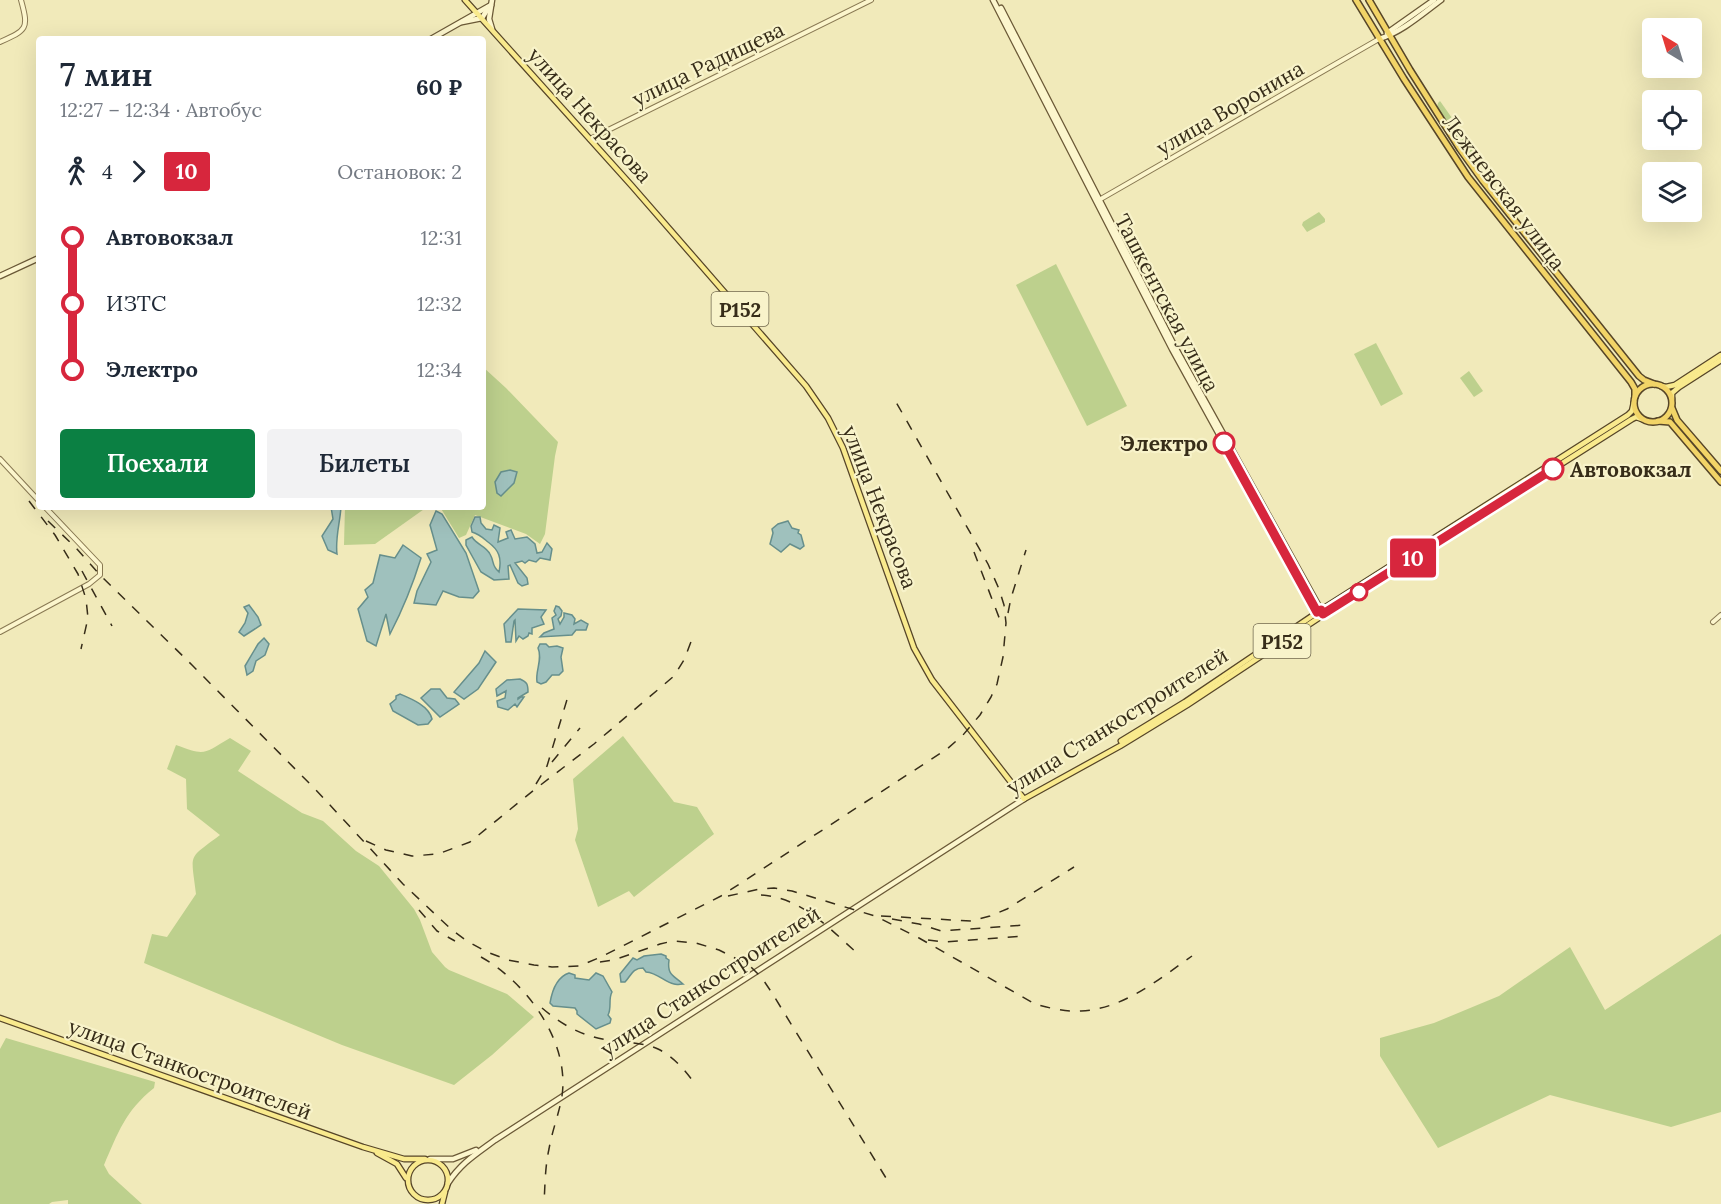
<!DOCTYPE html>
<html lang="ru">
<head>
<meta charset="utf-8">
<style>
  body { margin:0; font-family:Lora,serif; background:#f2f2f3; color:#1f2937; height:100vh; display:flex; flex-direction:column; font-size:22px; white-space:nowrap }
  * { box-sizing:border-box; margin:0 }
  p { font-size:20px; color:#747a83 }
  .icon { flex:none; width:33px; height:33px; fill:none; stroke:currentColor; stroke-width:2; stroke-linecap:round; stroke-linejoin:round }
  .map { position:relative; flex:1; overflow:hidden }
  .panel { position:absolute; left:36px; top:36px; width:450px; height:474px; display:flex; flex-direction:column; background:#fff; border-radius:6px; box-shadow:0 6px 24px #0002 }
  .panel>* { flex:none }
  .badge { padding:0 12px; border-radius:4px; font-size:21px; line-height:39px }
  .needle { width:39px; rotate:322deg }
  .buttons { position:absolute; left:1642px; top:18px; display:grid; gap:12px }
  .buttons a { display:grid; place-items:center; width:60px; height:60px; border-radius:6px; background:#fff; box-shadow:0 6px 24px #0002; font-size:30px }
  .map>.badge { position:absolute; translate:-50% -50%; box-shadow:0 0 0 3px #fff }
  .legs { display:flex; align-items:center; gap:9px; height:66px; padding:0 24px; font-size:20px }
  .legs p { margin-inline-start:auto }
  .headline { display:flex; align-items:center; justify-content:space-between; height:102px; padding:0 24px }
  h1 { font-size:33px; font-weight:600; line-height:45px }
  .cta { display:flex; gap:12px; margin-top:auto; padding:12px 24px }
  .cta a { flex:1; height:69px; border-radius:6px; background:#0b8043; color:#fff; font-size:24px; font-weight:600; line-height:69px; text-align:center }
  .cta a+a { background:#f2f2f3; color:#1f2937 }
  ul { padding:0 24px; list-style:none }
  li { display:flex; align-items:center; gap:21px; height:66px; font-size:22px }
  li i { display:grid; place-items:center; width:9px; height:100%; margin:0 8px; background:currentColor }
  li i::after { content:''; width:15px; height:15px; margin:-8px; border:4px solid; border-radius:50%; background:#fff }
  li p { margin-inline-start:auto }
  li:first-child i { background:linear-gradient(#0000 50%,currentColor 0) }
  li:last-child i { background:linear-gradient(currentColor 50%,#0000 0) }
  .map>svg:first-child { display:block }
  .green { fill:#bdd08d }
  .water { fill:#9fc1bd; stroke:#668f8c; stroke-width:1.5 }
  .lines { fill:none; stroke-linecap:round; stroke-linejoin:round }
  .tertiary-casing { stroke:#897953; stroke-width:6 }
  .secondary-casing { stroke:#6b5937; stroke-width:7 }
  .primary-casing { stroke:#564528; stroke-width:7 }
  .trunk-casing { stroke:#564528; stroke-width:8 }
  .tertiary { stroke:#fcf6cd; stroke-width:4 }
  .secondary { stroke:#fcf6cd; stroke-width:4.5 }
  .primary { stroke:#f9ea8d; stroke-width:4.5 }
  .trunk { stroke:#f2d467; stroke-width:5 }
  .rail { stroke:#372d19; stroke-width:1.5; stroke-dasharray:10 10; stroke-linecap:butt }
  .line-1-casing { stroke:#fff; stroke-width:14 }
  .line-1 { stroke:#d7263d; stroke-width:9 }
  .stop-1-dot { fill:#fff; stroke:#d7263d; stroke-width:3 }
  .labels { text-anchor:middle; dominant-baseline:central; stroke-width:4.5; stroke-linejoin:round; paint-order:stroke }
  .shield { fill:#f8f3ca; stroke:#71684e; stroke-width:1.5 }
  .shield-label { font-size:20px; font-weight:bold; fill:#372d19 }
  .street-label { font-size:21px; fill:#372d19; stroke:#f8f3ca }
  .stop-label { font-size:21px; font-weight:bold; fill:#372d19; stroke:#f8f3ca; text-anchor:end }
</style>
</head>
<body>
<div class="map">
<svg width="1721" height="1204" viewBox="0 0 1721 1204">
  <rect width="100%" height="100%" fill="#f1eaba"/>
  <g class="green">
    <path d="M1440,101L1485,165L1484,166L1481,168L1477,166L1437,107L1438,103Z"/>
    <path d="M1319,212L1325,219V222L1307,232L1302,225L1303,222Z"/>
    <path d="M1056,264L1127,406L1087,426L1016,285Z"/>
    <path d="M1376,343L1403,394L1381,406L1354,354Z"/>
    <path d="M483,367L506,388L558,442L555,456L545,534L540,544L526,534L475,515L466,535L459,538L440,507H483Z"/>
    <path d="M1469,371L1483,391L1474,397L1460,378Z"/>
    <path d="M345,507H427L375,544L344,545Z"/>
    <path d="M623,736L674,802L697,807L714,834L634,897L629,891L598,907L575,840L578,829L573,779Z"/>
    <path d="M230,738L251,751L238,771L302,813L323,821L356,851L379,866L414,909L420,920L432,952L445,967L449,970L507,994L534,1017L492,1055L454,1085L342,1045L144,963L152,934L167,937L196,894C191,852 187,860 220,835L187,809L186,779L167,769L176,745C206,756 203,754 230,738Z"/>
    <path d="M1721,934V1112L1671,1127L1550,1095L1438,1148L1380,1056V1038L1434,1023L1499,996L1570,947L1605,1010Z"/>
    <path d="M6,1038L155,1082L154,1088C125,1111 118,1133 104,1165L109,1174L142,1204H68V1200L52,1202L49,1204H0V1049Z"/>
  </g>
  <g class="water">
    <path d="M510,470L517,472L514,483L501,496L497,493L495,482L501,472Z"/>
    <path d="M331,507H341C340,523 335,538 337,554L328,550L322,536L333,519Z"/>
    <path d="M436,511L442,514L466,553L479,591L473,598L459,597L443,591L436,605L414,603L417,591L431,562L427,554L437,550L430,525Z"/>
    <path d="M475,517H480L481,523L486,529L492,530L494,525L500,528L498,542L508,538L506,532L511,530L515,539L527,537L535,544L537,553L542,552L547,543L552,549L550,560L540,558L536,562L529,560L525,563L522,561L515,563L527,578L528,584L522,586L518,583L510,565L508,566L509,579L494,580L481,572L466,545V540L472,537C477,545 486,546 490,554C495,563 491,565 499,572C502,558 499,550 488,542C482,537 479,534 472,532L471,526Z"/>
    <path d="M788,521L792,528L799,530L798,533L801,535L804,546L800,549L790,544L781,552L770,544L773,533L772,529L778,524Z"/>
    <path d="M403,545L421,558C413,584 403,609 390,634L386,614L376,646L367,641L358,609L368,597L365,590L373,583L380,555L395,558Z"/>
    <path d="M249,605L258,617L261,625L244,636L239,632L245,623L248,613L244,607Z"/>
    <path d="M556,606L559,607L562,611L561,616L558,619L560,624L564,617V613L572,615L575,619L574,624L581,620L588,624L586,630H576L572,635L540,637L544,633L554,629L552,618L556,615L554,611Z"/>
    <path d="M518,609L546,610L541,617L544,624L532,628V634L529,633L528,636L523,639L519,636L516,641L515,620L514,621L511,642H506L504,624Z"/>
    <path d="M264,638L269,644L265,655L256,661L253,671L247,675L245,666L258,644Z"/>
    <path d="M540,644H546L549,647L557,646L563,648L561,657L563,671L559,675H552L546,682L541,684L537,682C535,671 543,659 538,648Z"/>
    <path d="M485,651L496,662L478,689L464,699L454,692L479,663Z"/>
    <path d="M520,679C527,682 528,684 528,692L518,698V699L521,697H524L517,707L515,704L508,710L498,707L497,701L505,698L506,691L497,696L496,689L507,680Z"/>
    <path d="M431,689H440L447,698L455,699L459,704L440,717L421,698Z"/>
    <path d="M400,694C412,699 429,706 432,719L428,724L418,725L393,711L390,704L396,699V696Z"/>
    <path d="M661,954L666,956V958L669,960C667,975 673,975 683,984C680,984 677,985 674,984C664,982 658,973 646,972L643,968C632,968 631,976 625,982H621L620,974L633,958L637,960L644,956Z"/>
    <path d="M569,973L575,975V978L589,980L596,973L603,976L612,992C608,999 612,1008 608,1015L611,1019L610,1023L596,1029L577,1014V1011L575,1008L553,1006L550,1003C552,991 557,977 569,973Z"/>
  </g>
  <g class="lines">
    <g class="tertiary-casing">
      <g id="tertiary">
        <path d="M0,42C27,30 29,29 21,0"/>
        <path d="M590,139L871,0"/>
        <path d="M1099,200L1379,39"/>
        <path d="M0,459L39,501"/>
        <path d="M1713,622L1721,615"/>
        <path d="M0,632L89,584L100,575V565L45,507"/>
      </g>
    </g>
    <g class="secondary-casing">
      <g id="secondary">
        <path d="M993,0L1172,349L1318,614"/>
        <path d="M1001,8L1175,347L1322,612"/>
        <path d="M462,22L482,18L489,7"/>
        <path d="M492,29L489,19L492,0"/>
        <path d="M1387,33L1434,0"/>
        <path d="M431,39L491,5"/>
        <path d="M1379,39C1402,32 1422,14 1441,0"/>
        <path d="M0,276L39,258"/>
        <path d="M430,1159H453L476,1150"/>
        <path d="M448,1183C461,1163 476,1154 495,1140L1024,799"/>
      </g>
    </g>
    <g class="primary-casing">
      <g id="primary">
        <path d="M465,0L632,186L806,386L828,418L843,448L914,648L932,680L1024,799L1120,746L1187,705L1320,617L1632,419L1636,417L1642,419"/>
        <path d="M1661,386L1666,387L1675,385L1721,355"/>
        <path d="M1672,399V393L1679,387L1721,360"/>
        <path d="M1121,741L1185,702L1321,610L1628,415L1632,411L1634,402"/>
        <path d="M0,1018L363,1147L404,1159H425"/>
        <path d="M377,1153L397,1164L406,1178"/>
        <circle cx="428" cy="1180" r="20"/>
        <path d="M442,1204L445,1192"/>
      </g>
    </g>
    <g class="trunk-casing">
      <g id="trunk">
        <path d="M1356,0L1404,79L1468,177L1631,382L1635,389V396"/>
        <path d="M1369,0L1410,70L1460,149L1483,181L1639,376L1644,380L1654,384"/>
        <circle cx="1653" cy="403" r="19"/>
        <path d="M1672,408L1677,420L1721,471"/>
        <path d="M1658,421L1670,422L1721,482"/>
      </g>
    </g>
    <use href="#tertiary" class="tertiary"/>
    <use href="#secondary" class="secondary"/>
    <use href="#primary" class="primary"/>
    <use href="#trunk" class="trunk"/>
    <g class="rail">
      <path d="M29,501L55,535L78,574L86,599L88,618L81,649"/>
      <path d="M48,521L76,548L100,575L192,665L316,790L403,884L452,930L467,941L487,952L508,960L534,965L552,967L579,966L601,957L721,896L947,749L963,735L980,715L991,697L997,684L1003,657L1006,623L1004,605L999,589L988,564L892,395"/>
      <path d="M974,552L1000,620"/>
      <path d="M82,571L112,626"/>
      <path d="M1008,613L1011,598L1026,550"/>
      <path d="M552,762L580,728"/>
      <path d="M536,784L547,766L569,693"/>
      <path d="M366,841L386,850L412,856L438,854L470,842L534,790L594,744L674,676L684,660L694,634"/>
      <path d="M761,895C801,897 830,929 858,954"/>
      <path d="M728,896L760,889L774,888L792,891L875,916L919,938L1035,1004C1049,1008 1066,1012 1081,1011C1123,1009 1158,980 1192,956"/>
      <path d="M419,910L437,931L455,941"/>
      <path d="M881,916L971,921L990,916L1007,909L1074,867"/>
      <path d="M892,919L919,924L941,931L1025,925"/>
      <path d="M928,940L944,942L1023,936"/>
      <path d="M481,957C526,982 570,1041 562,1096C559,1114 552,1131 549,1149C545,1167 545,1186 544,1204"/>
      <path d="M600,962L614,960L660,944L673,941L696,943L719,950L749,965L762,978L772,993L886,1178"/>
      <path d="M542,1008C562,1025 582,1036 608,1040C623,1042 646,1043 658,1049C674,1057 685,1070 695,1084"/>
    </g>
  </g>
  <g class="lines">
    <g class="line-1-casing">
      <path id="line-1" d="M1224,443L1317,612L1321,610L1323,614L1553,469"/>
    </g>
    <use href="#line-1" class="line-1"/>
  </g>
  <g class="stop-1-dot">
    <circle cx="1224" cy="443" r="10"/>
    <circle cx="1553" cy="469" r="10"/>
    <circle cx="1359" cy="592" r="8"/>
  </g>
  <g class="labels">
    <g class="shield">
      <rect x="711.5" y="292" width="57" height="34" rx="4.5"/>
      <rect x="1253.5" y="624" width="57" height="34" rx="4.5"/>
    </g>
    <g class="shield-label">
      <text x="740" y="309">Р152</text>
      <text x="1282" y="641">Р152</text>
    </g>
    <g class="street-label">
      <text transform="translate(708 64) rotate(-26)">улица Радищева</text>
      <text transform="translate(1230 108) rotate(-30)">улица Воронина</text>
      <text transform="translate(590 115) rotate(48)">улица Некрасова</text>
      <text transform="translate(1504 192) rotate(53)">Лежневская улица</text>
      <text transform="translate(1167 303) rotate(62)">Ташкентская улица</text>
      <text transform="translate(880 507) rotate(69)">улица Некрасова</text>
      <text transform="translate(1117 721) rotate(-32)">улица Станкостроителей</text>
      <text transform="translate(710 981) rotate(-33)">улица Станкостроителей</text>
      <text transform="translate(190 1069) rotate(20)">улица Станкостроителей</text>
    </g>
    <g class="stop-label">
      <text x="1208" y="443">Электро</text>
      <text x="1570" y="469" text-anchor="start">Автовокзал</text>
    </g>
  </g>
</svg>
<div class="buttons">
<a><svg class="needle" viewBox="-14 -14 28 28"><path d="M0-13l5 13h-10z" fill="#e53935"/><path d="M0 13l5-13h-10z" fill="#747a83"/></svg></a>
<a><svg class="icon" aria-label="locate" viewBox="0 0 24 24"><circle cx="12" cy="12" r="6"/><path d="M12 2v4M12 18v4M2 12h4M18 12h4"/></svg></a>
<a><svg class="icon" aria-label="layers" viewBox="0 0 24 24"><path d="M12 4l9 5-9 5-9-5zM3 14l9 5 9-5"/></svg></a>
</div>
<b class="badge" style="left:1413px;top:558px;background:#d7263d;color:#fff">10</b>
<section class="panel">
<div class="headline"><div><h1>7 мин</h1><p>12:27 – 12:34 · Автобус</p></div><b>60 ₽</b></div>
<div class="legs"><svg class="icon" aria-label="walk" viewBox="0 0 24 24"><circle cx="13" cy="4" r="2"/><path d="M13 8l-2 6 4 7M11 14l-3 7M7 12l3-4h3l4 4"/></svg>4<svg class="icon" aria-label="forward" viewBox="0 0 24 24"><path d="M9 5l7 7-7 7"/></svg><b class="badge" style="background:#d7263d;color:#fff">10</b><p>Остановок: 2</p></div>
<ul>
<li><i style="color:#d7263d"></i><b>Автовокзал</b><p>12:31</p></li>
<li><i style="color:#d7263d"></i><span>ИЗТС</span><p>12:32</p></li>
<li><i style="color:#d7263d"></i><b>Электро</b><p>12:34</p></li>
</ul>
<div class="cta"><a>Поехали</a><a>Билеты</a></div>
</section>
</div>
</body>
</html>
